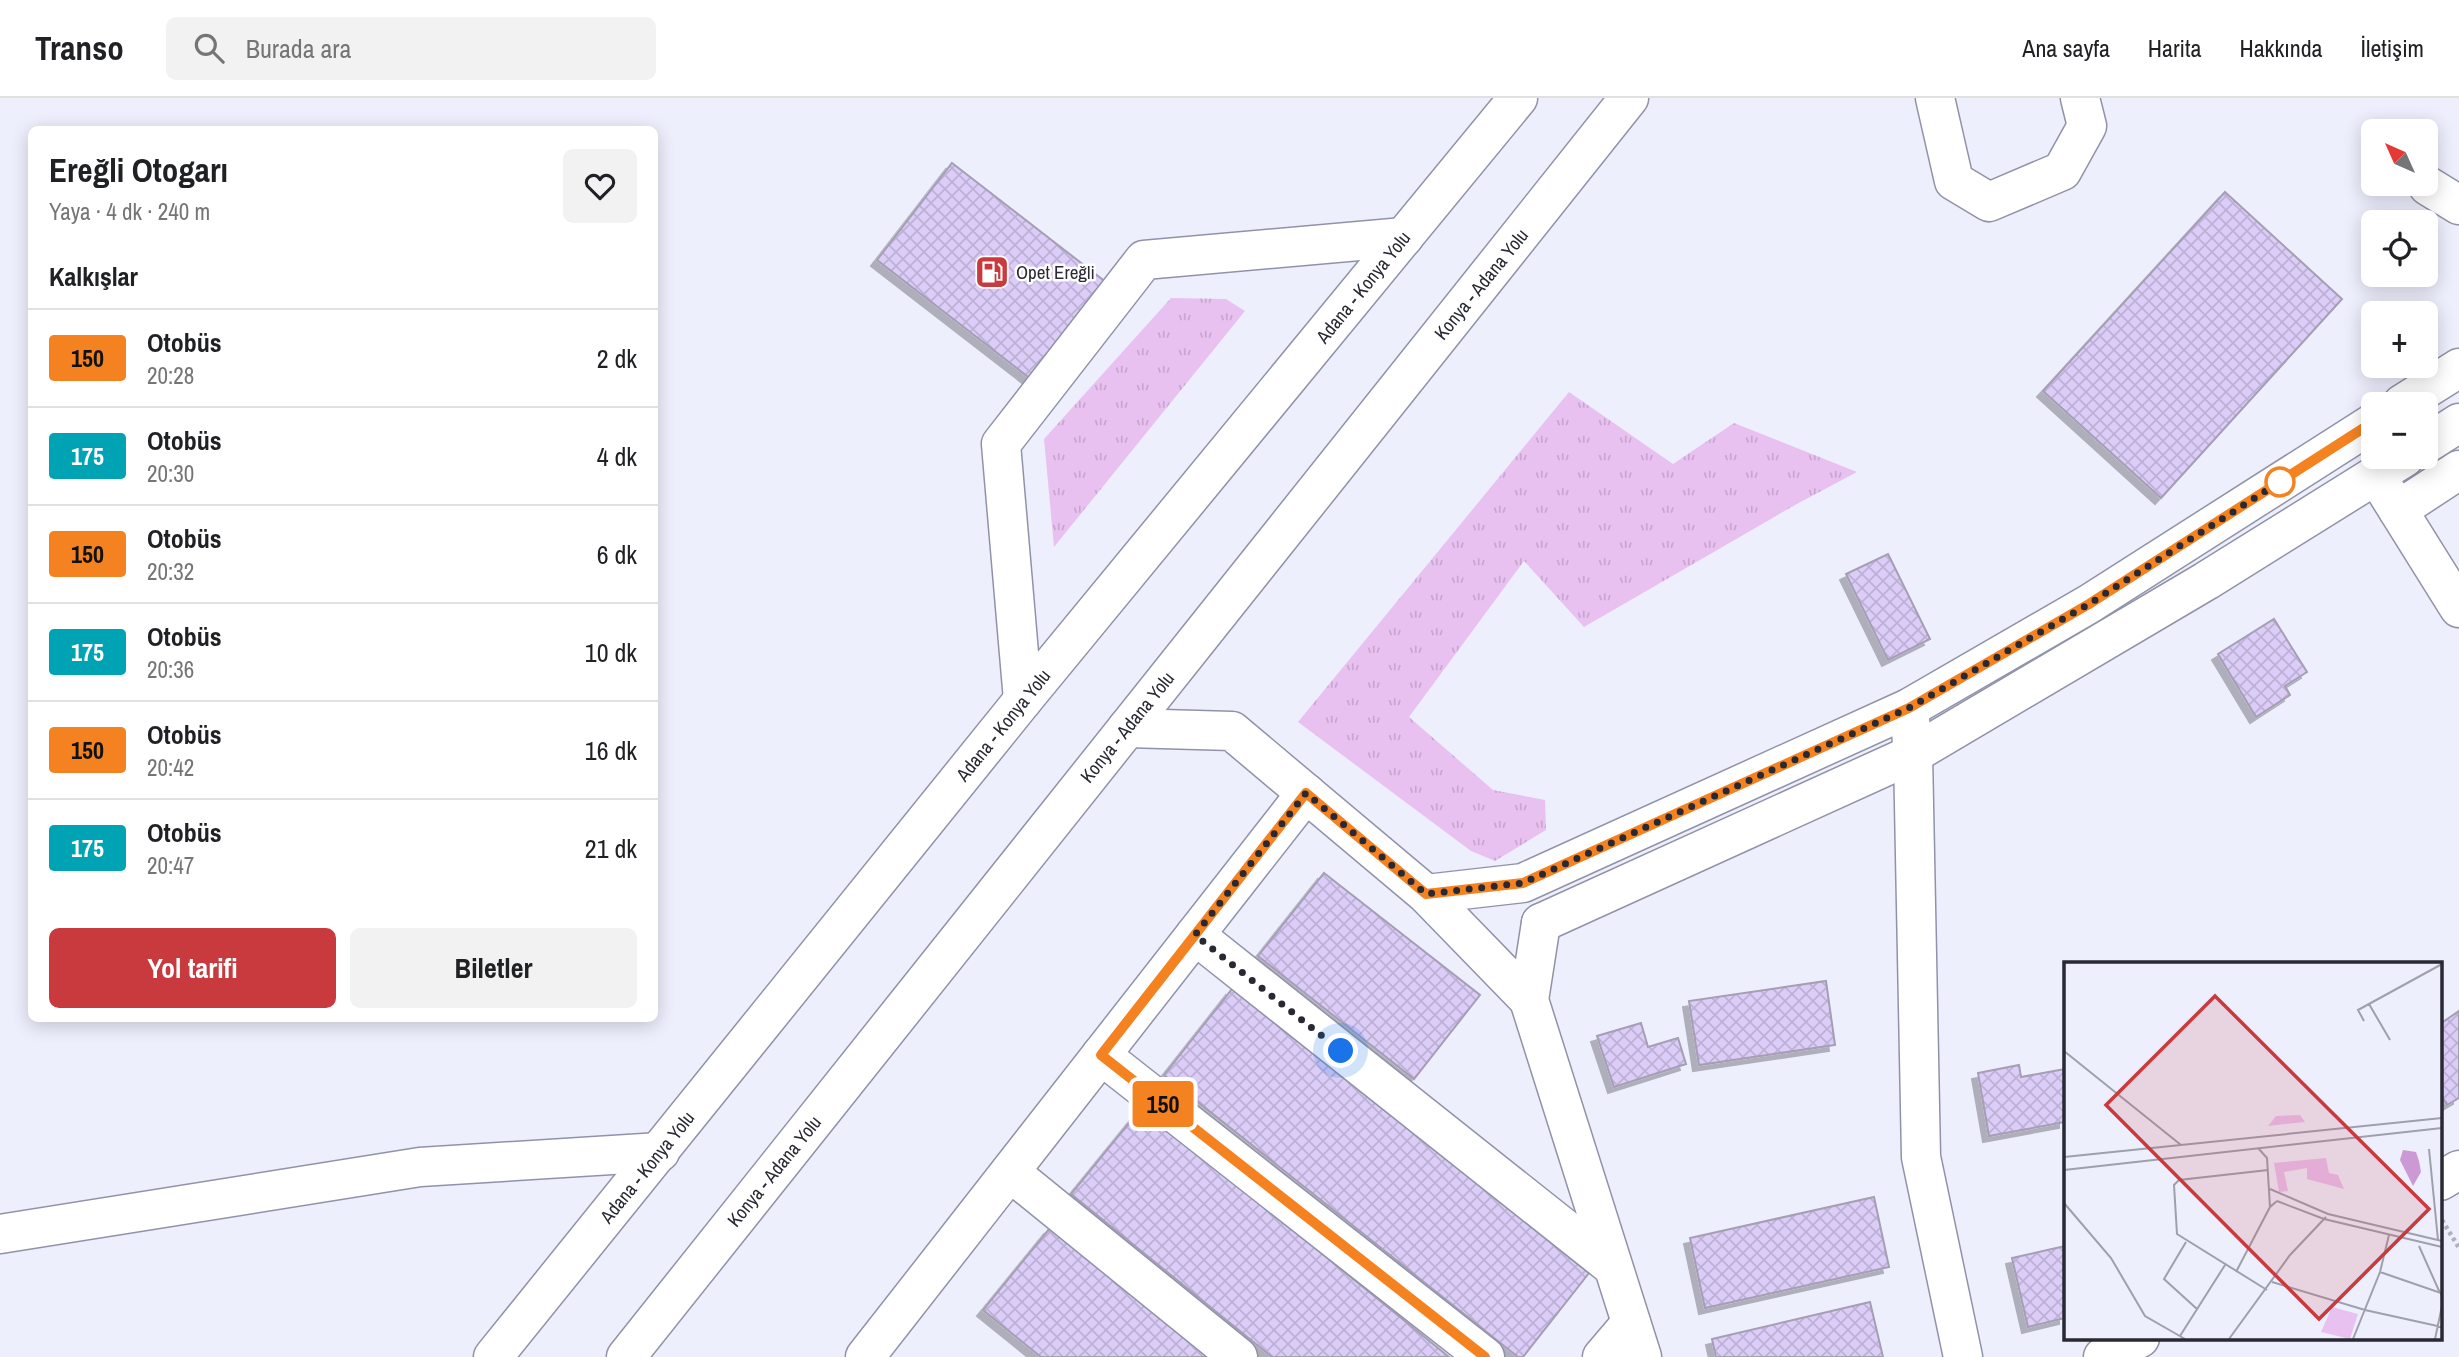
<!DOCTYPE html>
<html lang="tr">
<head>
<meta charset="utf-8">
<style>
  body { margin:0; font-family:"Archivo Narrow",sans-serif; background:#f2f2f2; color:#202124; height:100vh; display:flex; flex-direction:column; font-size:26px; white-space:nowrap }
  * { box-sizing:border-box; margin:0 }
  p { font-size:23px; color:#757577 }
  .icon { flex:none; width:38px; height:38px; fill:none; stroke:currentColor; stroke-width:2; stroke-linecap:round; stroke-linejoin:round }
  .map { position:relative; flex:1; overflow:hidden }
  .panel { position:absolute; left:28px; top:28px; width:630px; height:896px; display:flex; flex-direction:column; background:#fff; border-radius:10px; box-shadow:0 4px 18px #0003 }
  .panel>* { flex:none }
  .badge { padding:0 14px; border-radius:5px; font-size:24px; line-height:46px }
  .needle { width:46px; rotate:315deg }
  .controls { position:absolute; left:2361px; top:21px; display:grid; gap:14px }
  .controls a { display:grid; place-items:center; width:77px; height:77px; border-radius:10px; background:#fff; box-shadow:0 4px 18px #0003; font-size:35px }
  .you { position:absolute; width:35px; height:35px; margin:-18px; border:5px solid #fff; border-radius:50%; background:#1a73e8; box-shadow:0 0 0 10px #1a73e833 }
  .map>.badge { position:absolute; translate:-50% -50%; box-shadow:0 0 0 4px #fff }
  h2 { padding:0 21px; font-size:26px; line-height:63px }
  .round { display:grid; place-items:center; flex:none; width:74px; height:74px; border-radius:10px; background:#f2f2f2 }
  .headline { display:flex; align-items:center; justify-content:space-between; height:119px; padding:0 21px }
  h1 { font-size:33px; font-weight:800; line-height:52px }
  .button { display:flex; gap:14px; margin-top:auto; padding:14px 21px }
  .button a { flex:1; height:80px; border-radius:10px; background:#c93a3e; color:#fff; font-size:28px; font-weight:800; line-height:80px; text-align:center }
  .button a+a { background:#f2f2f2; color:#202124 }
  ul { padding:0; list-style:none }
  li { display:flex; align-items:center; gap:21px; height:98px; padding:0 21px; border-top:2px solid #e0e0e0 }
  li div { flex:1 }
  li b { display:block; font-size:26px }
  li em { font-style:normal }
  li .badge { min-width:77px; font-weight:700; text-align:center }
  header { display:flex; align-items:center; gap:42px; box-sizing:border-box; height:98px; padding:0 35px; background:#fff; border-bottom:2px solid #e0e0e0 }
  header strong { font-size:33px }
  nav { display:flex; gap:38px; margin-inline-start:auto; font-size:24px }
  .search { width:490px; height:63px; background:#f2f2f2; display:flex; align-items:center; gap:18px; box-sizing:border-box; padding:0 24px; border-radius:10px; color:#757577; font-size:26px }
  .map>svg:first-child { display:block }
  .grass { fill:url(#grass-tufts) }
  .building { fill:url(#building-cross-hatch); stroke:#a59eb4; stroke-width:2; filter:url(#shadow) }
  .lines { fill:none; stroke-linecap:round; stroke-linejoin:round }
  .minor-casing { stroke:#9093a8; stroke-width:41 }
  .major-casing { stroke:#9093a8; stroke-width:41 }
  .highway-casing { stroke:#9093a8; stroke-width:41 }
  .path { stroke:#afb0bd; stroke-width:4.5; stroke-dasharray:3.5 3.5; stroke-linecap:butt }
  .minor { stroke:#fff; stroke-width:38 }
  .major { stroke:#fff; stroke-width:38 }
  .highway { stroke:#fff; stroke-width:38 }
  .line-casing { stroke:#fff; stroke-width:16 }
  .line { stroke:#f58220; stroke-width:10 }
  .walk { stroke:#282932; stroke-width:7; stroke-dasharray:0 12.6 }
  .stop-dot { fill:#fff; stroke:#f58220; stroke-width:3.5 }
  .labels { text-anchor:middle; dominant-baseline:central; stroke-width:5; stroke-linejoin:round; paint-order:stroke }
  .poi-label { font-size:19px; fill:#282932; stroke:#fff; text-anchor:start }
  .street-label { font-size:19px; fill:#282932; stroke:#fff }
  .inset-road { fill:none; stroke:#9ea0ac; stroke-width:2 }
  .view { fill:#c93a3e; fill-opacity:0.15; stroke:#c93a3e; stroke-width:3.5 }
  .inset-edge { fill:none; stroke:#282932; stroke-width:3.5 }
</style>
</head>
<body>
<header>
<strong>Transo</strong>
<div class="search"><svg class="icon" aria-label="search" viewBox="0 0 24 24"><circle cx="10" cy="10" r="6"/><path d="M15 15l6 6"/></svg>Burada ara</div>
<nav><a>Ana sayfa</a><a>Harita</a><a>Hakkında</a><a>İletişim</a></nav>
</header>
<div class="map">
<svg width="2459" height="1259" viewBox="0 0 2459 1259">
  <defs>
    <pattern id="grass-tufts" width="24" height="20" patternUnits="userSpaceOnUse" patternTransform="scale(1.75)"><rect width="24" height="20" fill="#e9c1f1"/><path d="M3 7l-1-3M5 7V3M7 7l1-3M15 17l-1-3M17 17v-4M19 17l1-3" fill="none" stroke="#c8a6cf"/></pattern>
    <pattern id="building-cross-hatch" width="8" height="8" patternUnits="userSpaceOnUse" patternTransform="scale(1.75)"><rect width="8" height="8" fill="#dccdf8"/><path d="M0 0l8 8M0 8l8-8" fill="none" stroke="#bdb0d5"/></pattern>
    <filter id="shadow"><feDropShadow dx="-6" dy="6" stdDeviation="0" flood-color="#0004"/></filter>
  </defs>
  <rect width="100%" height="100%" fill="#edeffd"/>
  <g class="grass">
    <path d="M1171,200L1226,201L1245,213L1054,449L1044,341Z"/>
    <path d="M1569,294L1673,366L1734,325L1857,374L1795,407L1584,529L1524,463L1409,619L1493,692L1545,702L1546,732L1495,763L1471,753L1298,624Z"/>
  </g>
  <g class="building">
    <path d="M952,65L1107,185L1032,282L877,162Z"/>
    <path d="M2225,94L2342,201L2161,400L2043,293Z"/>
    <path d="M1888,456L1930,541L1888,562L1846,476Z"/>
    <path d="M2274,521L2307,574L2285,588L2290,597L2256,619L2218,556Z"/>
    <path d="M1324,775L1480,897L1414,981L1258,858Z"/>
    <path d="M1826,883L1835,947L1699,967L1689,903Z"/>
    <path d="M1232,891L1589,1175L1523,1259H1518L1164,977Z"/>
    <path d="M2459,913V1000L2447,1007L2440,995V926Z"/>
    <path d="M1641,925L1648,949L1678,940L1686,966L1614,989L1597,938Z"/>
    <path d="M2019,967L2021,979L2065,971V1024L1989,1038L1978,975Z"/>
    <path d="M1142,1009L1449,1259H1272L1071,1096Z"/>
    <path d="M1874,1099L1889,1169L1705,1210L1690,1140Z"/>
    <path d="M1050,1130L1209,1259H1041L983,1212Z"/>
    <path d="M2065,1148V1220L2028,1229L2012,1160Z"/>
    <path d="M1870,1204L1883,1259H1716L1712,1241Z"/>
  </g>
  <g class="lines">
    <g class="minor-casing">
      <g id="minor">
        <path d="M1935,0L1954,83L1989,104L2062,73L2087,28L2080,0"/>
        <path d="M2428,88L2459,107"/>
        <path d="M2376,377L2459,510"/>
        <path d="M2398,412L2459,372"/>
        <path d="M1023,602L1001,346L1144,162L1404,139"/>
        <path d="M1909,610L1913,656L1921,1059L1963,1259"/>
        <path d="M1127,630L1232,633L1426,796L1529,902"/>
        <path d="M1541,825L1529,902L1642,1259"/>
        <path d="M1195,837L1613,1169"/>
        <path d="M1101,957L1485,1259"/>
        <path d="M1010,1074L1238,1259"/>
        <path d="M2440,1083L2459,1072"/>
        <path d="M0,1136L420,1069L660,1054"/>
        <path d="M865,1259L1306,695"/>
        <path d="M1602,1259L1631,1225"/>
        <path d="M2103,1259L2140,1240"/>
      </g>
    </g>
    <g class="major-casing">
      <g id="major">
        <path d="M2402,306L2459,270"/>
        <path d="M2426,346L2459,325"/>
        <path d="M1426,796L1523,785L1909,610L2089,506L2373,325"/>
        <path d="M1541,825L1913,656L2206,483L2405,359"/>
      </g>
    </g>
    <g class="highway-casing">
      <g id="highway">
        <path d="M493,1259L1023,602L1518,0"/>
        <path d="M626,1259L1629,0"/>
      </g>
    </g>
    <path class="path" d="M2442,1122L2459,1150"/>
    <use href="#minor" class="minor"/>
    <use href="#major" class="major"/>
    <use href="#highway" class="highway"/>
  </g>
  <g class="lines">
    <g class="line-casing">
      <path id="line" d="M1485,1259L1101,957L1306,695L1426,796L1523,785L1909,610L2089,506L2373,324"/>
    </g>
    <use href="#line" class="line"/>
    <path class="walk" d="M1341,953L1195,837L1306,695L1426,796L1523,785L1909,610L2089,506L2286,380L2280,384"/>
  </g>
  <defs>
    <g id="fuel-square" transform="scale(1.75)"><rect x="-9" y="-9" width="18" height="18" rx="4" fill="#c93a3e" stroke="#fff"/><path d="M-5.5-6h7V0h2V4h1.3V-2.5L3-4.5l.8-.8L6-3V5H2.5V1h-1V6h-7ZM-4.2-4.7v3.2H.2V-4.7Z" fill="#fff"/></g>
  </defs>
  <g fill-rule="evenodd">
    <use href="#fuel-square" x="992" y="174"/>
  </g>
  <circle class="stop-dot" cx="2280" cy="384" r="14"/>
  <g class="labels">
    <g class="poi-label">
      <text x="1016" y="174">Opet Ereğli</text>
    </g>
    <g class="street-label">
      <text transform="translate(1481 186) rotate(-51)">Konya - Adana Yolu</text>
      <text transform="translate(1363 189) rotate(-51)">Adana - Konya Yolu</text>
      <text transform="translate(1003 627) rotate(-51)">Adana - Konya Yolu</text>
      <text transform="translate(1127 629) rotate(-51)">Konya - Adana Yolu</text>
      <text transform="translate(647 1069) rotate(-51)">Adana - Konya Yolu</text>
      <text transform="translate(774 1073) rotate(-51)">Konya - Adana Yolu</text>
    </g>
  </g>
  <g transform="translate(2064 864)">
    <rect width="378" height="378" fill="#edeffd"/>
    <path d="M236,153L241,160L204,164L212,154ZM262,196L265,211L274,213L280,227L243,217V206L220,210L224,229L215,230L210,201ZM268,345L294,352L286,377L257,370Z" fill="#e9c1f1"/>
    <path d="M339,188L352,190L355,199L357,210L349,224L336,198Z" fill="#cc99d5"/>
    <path class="inset-road" d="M305,42L326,78M300,59L294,48L378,2M0,89L117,183M194,186L203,196L206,245M365,187L374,278M0,195L378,156M0,208L378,166M206,227L264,252L378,279M213,239L260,257L378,285M0,241L47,296L81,354L121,377M122,280L100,317L133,347M355,284L376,331M172,310L206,245L213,239M316,310L377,331L378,336M208,320L301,348L378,365M203,328L113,272L110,223L115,218L204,208M116,374L161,303M165,377L226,293L262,255M289,377L316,310L325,273M371,377L378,344"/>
    <path class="view" d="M151,34L365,247L255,357L42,143Z"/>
    <rect width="378" height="378" class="inset-edge"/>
  </g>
</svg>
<div class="controls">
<a><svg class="needle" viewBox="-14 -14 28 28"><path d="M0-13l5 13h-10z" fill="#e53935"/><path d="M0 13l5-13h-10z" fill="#757577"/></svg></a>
<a><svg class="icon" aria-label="locate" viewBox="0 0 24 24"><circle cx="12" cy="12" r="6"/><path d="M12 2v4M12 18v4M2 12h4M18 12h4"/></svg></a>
<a>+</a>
<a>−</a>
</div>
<div class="you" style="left:1341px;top:953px"></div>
<b class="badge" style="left:1163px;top:1006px;background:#f58220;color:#111">150</b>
<section class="panel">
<div class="headline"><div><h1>Ereğli Otogarı</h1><p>Yaya · 4 dk · 240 m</p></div><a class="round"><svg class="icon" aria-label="heart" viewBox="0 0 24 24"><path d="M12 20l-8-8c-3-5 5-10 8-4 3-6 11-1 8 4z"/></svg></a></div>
<h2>Kalkışlar</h2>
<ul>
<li><span class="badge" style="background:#f58220;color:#111">150</span><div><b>Otobüs</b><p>20:28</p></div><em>2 dk</em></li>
<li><span class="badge" style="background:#00a3b4;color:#fff">175</span><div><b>Otobüs</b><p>20:30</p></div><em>4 dk</em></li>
<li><span class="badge" style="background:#f58220;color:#111">150</span><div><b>Otobüs</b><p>20:32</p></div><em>6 dk</em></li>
<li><span class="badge" style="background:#00a3b4;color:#fff">175</span><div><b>Otobüs</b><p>20:36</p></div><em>10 dk</em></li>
<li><span class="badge" style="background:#f58220;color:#111">150</span><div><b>Otobüs</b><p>20:42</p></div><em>16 dk</em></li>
<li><span class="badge" style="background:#00a3b4;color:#fff">175</span><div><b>Otobüs</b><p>20:47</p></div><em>21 dk</em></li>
</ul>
<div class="button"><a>Yol tarifi</a><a>Biletler</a></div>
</section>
</div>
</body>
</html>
